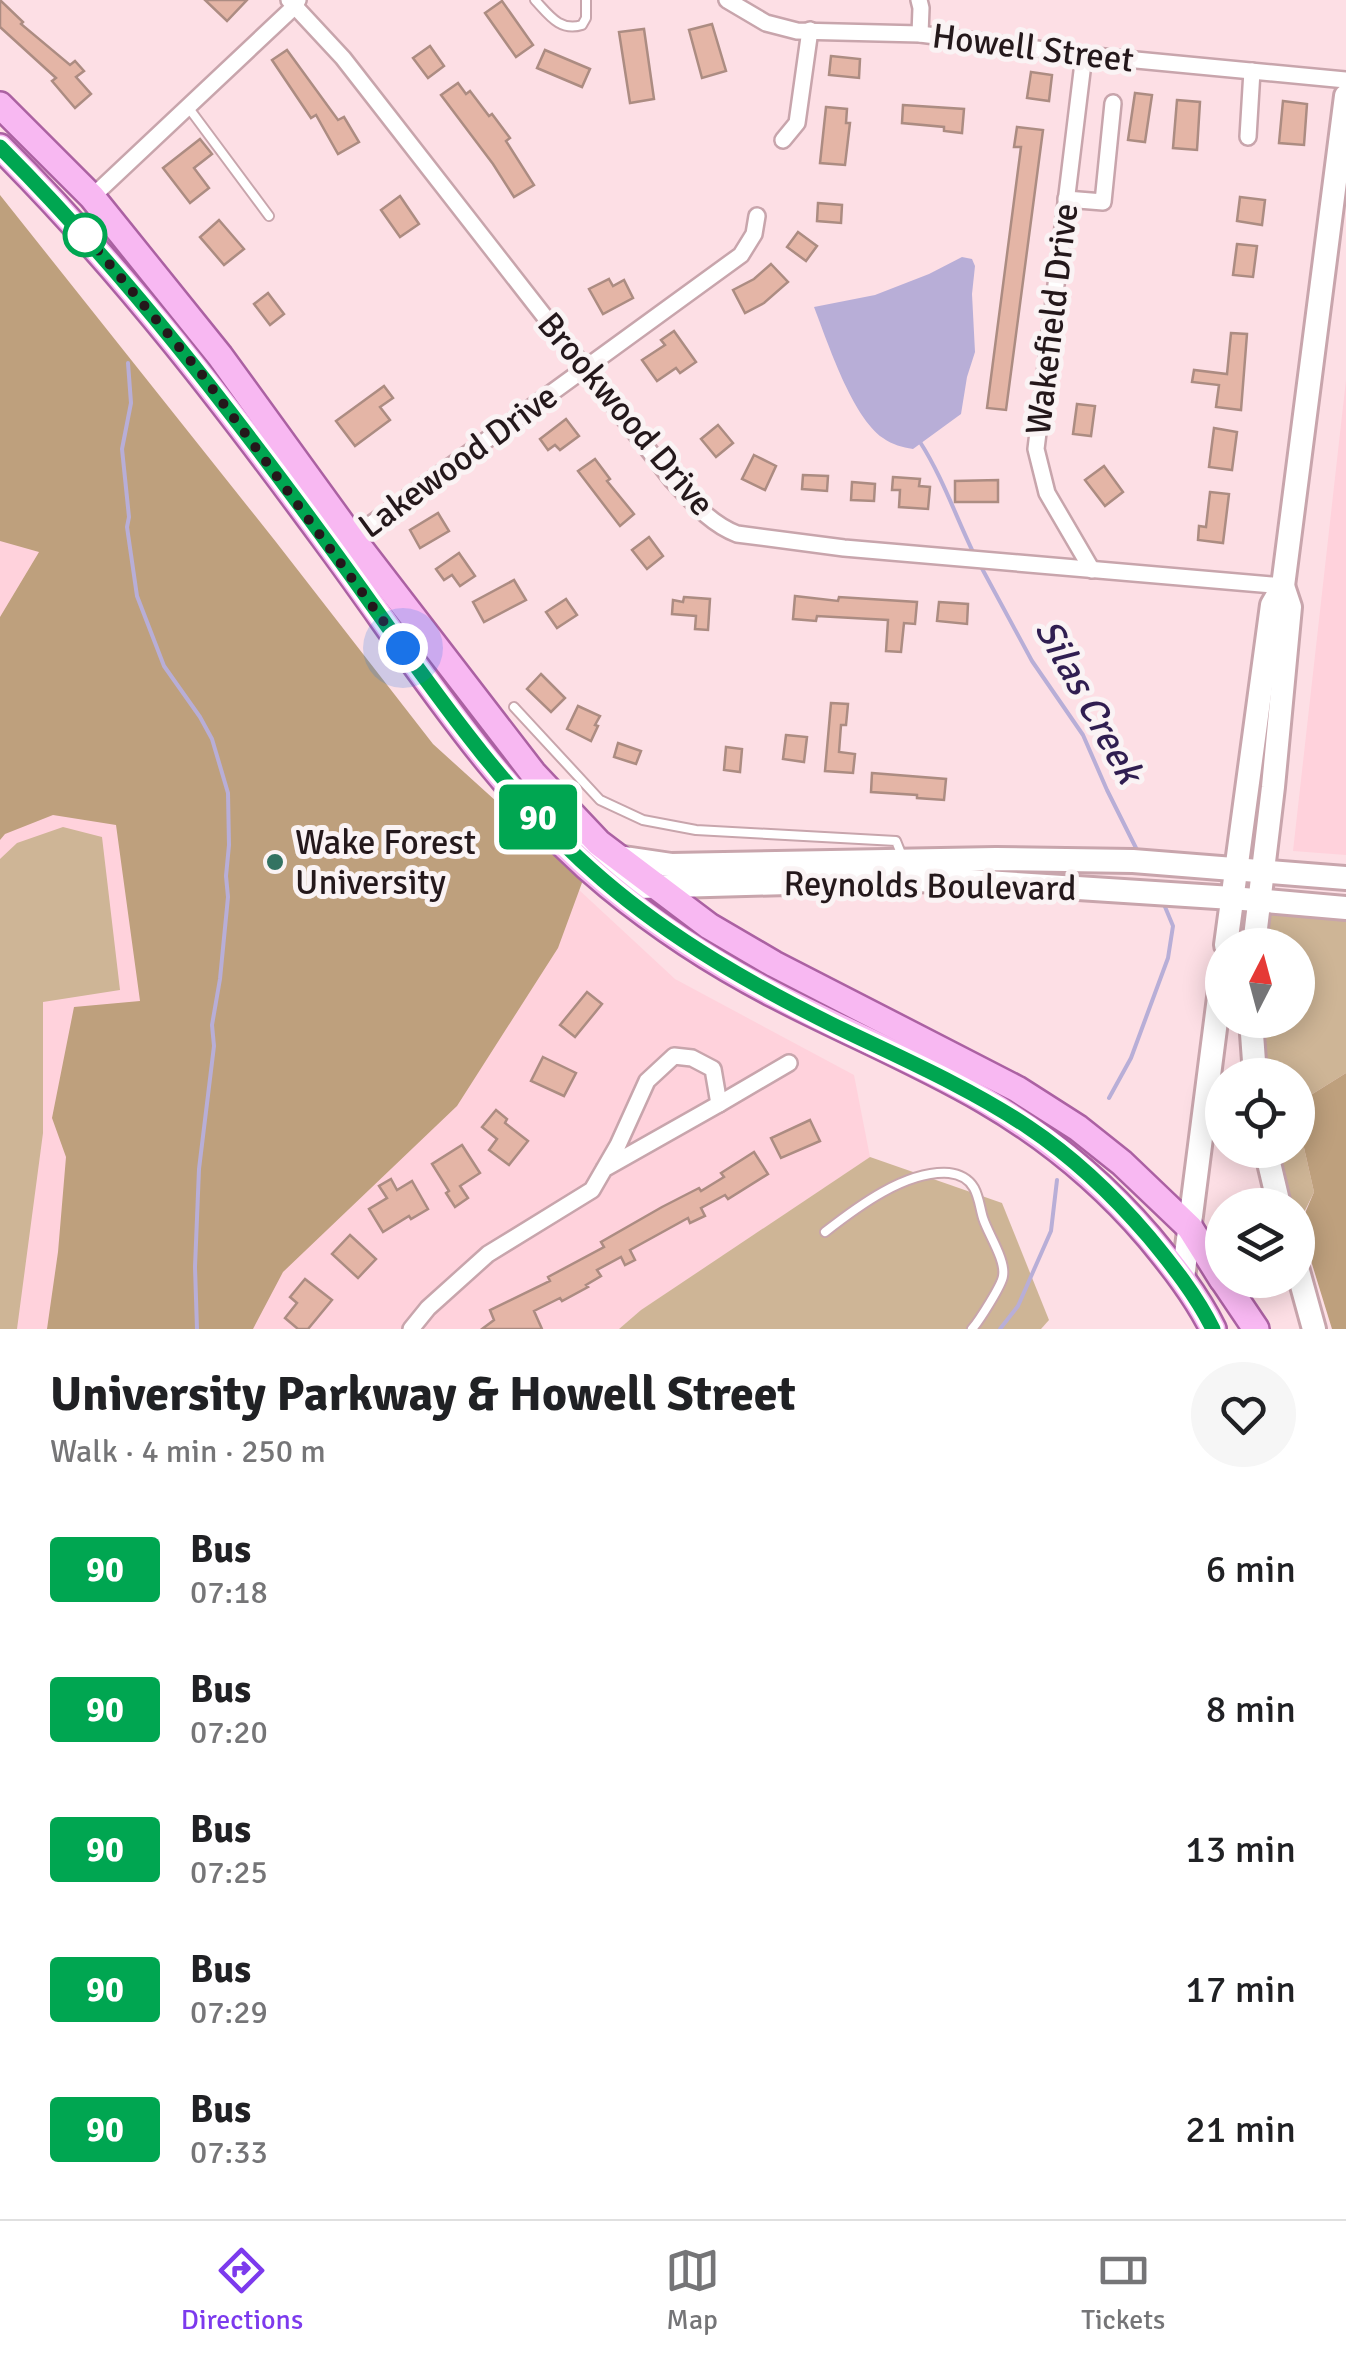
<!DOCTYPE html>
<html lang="en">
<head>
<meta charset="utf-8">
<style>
  body { margin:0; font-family:Signika,sans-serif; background:#f6f6f6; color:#202124; height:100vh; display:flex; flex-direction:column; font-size:38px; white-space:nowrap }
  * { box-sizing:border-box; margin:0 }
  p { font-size:32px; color:#757577 }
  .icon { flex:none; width:55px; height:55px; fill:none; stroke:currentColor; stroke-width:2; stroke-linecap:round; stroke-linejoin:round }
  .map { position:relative; height:1329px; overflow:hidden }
  .drawer { display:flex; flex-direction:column; background:#fff; flex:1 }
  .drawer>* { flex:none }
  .badge { padding:0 20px; border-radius:8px; font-size:35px; line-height:65px }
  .needle { width:65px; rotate:6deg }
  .fabs { position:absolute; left:1205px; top:928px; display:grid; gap:20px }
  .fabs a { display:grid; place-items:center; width:110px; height:110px; border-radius:50%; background:#fff; box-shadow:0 5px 25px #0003; font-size:50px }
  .you { position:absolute; width:50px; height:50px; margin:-25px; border:8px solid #fff; border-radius:50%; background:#1a73e8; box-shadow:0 0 0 15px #1a73e833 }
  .map>.badge { position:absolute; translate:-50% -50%; box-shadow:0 0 0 5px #fff }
  .round { display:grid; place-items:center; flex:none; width:105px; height:105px; border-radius:52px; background:#f6f6f6 }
  .headline { display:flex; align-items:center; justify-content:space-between; height:170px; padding:0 50px }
  h1 { font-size:48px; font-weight:700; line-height:75px }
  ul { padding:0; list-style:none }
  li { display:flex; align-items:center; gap:30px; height:140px; padding:0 50px }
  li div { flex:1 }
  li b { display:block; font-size:38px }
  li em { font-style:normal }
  li .badge { min-width:110px; font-weight:700; text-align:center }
  .tabs { display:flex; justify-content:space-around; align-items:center; height:140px; border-top:2px solid #e0e0e0; background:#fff; font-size:28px; color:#757577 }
  .tabs a { display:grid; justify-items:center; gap:5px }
  .tabs .current { color:#7c3aed }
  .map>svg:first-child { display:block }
  .built { fill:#ffd2dc }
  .green { fill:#ceb596 }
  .forest { fill:#bea07d }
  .water { fill:#b8aed7 }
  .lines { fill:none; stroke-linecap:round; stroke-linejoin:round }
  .stream { stroke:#b8aed7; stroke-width:4 }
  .building { fill:#e4b5a6; stroke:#ac8c82; stroke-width:2.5 }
  .service-casing { stroke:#c8a5ac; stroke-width:12 }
  .minor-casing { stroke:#c8a5ac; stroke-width:20 }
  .secondary-casing { stroke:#c8a5ac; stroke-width:28 }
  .primary-casing { stroke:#ab61a2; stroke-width:30 }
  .service { stroke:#fff; stroke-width:8 }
  .minor { stroke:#fff; stroke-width:15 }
  .secondary { stroke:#fff; stroke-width:22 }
  .primary { stroke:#f8b8f2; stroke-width:25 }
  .line-casing { stroke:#fff; stroke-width:22 }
  .line { stroke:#00a651; stroke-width:15 }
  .walk { stroke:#24181b; stroke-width:10; stroke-dasharray:0 18 }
  .stop-dot { fill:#fff; stroke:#00a651; stroke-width:5 }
  .poi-dot { fill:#337362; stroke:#faf3f4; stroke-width:4 }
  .labels { text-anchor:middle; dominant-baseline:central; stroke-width:10; stroke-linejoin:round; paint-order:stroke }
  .street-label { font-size:35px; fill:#24181b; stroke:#faf3f4 }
  .poi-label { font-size:35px; fill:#24181b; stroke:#faf3f4; text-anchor:start }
  .water-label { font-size:38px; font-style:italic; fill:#301e51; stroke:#faf3f4 }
</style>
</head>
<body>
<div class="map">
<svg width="1346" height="1329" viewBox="0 0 1346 1329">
  <rect width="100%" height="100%" fill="#fddfe5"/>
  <g class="built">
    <path d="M0,216L423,745L675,979L854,1075L870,1157L641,1310L619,1329H0Z"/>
    <path d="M1346,380V855L1293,851Z"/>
  </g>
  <g class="green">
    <path d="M63,827L102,837L120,990L43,1002V1133L17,1329H0V859L17,843Z"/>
    <path d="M1271,914L1346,920V1073L1298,1103V1075H1263L1260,1020H1298V945H1262Z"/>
    <path d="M1298,1121L1314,1192L1298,1225V1205H1289L1276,1150H1298Z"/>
    <path d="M870,1157L1002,1203L1049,1320L1041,1329H619L641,1310Z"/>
  </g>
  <g class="forest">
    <path d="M0,195L276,542L433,744L583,880L558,948L457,1106L283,1272L253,1329H47L58,1252L66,1157L52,1118L74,1007L140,1001L116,825L53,815L5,834L0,840V617L39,552L0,541Z"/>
    <path d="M1346,1073V1329H1332L1300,1225L1314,1192L1298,1121V1103Z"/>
  </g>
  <path class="water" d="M962,257L972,259L975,266L972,294L975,352L967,377L961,414L913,449C902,447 893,445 883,438C852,417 828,343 814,307L875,295L929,274Z"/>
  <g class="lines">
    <g class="stream">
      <path d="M128,363L131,403L122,449L129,517L127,527L137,596L164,666L200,717L212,739L228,793L229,845L226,876L228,897L220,979L212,1025L214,1046L199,1169L195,1267L197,1329"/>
      <path d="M920,442C942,476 956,517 974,554"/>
      <path d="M979,563L1032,661L1083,735L1107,790L1139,854"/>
      <path d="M1109,1098L1131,1058L1168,958L1173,926L1163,902"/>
      <path d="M1000,1329L1018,1306L1051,1231L1057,1180"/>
    </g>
  </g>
  <g class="building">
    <path d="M0,0L23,22L21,24L70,65L75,61L84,71L76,77L91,94L75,108L52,81L56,78L0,27Z"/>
    <path d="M205,0H247L227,21Z"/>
    <path d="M502,1L533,45L516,57L485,13Z"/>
    <path d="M712,24L726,71L702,78L689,30Z"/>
    <path d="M644,29L654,99L630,103L619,32Z"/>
    <path d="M430,46L444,66L428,78L413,58Z"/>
    <path d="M287,50L338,120L344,117L359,142L338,154L316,115L311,118L272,60Z"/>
    <path d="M545,50L590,69L582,87L537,68Z"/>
    <path d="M831,56L860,59L859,78L829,75Z"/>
    <path d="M1031,72L1052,75L1049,101L1027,98Z"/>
    <path d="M458,83L466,94L470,91L489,116L492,114L510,138L506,141L534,185L514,197L493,164L441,95Z"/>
    <path d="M1135,93L1152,95L1145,142L1128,140Z"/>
    <path d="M1177,100L1200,102L1197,150L1173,148Z"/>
    <path d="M1283,101L1307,104L1304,145L1279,143Z"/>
    <path d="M903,105L964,109L962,133L944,131V127L902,123Z"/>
    <path d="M826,107L847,109L846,123H850L845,165L820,163Z"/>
    <path d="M1017,127L1043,130L1006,410L987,408L1021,147H1014Z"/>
    <path d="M200,139L212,154L194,168L209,188L190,203L163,168Z"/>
    <path d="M400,196L419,224L400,237L381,210Z"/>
    <path d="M1240,197L1265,200L1262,225L1237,221Z"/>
    <path d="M818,203L842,205L841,223L817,221Z"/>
    <path d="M219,220L244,249L224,265L200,237Z"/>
    <path d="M798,232L817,246L806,261L787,247Z"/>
    <path d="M1237,244L1257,246L1253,277L1233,275Z"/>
    <path d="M771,264L788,282L764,303L745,313L733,290L754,279Z"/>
    <path d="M609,279L613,286L624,280L633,298L603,314L589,289Z"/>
    <path d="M268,293L284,314L270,325L254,304Z"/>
    <path d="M674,331L696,362L680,373L676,368L657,381L642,360L665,345L661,340Z"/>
    <path d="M1231,333L1247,334L1241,410L1216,407L1219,385L1192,382L1194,370L1227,374Z"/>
    <path d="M384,386L393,398L380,407L390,420L355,446L336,421Z"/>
    <path d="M1077,404L1095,406L1091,436L1073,434Z"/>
    <path d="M566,419L579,436L560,450L555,445L548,450L540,439Z"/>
    <path d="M718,425L733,443L716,457L701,439Z"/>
    <path d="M1214,428L1237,432L1232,470L1209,467Z"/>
    <path d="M754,455L776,466L765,490L742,479Z"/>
    <path d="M595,459L610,479L607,481L634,514L620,526L578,471Z"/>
    <path d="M1104,466L1123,492L1105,506L1085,480Z"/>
    <path d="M803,475L828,476L827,491L802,489Z"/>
    <path d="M893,477L920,479L919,486L930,487L928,509L899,507L900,490H892Z"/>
    <path d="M998,480V502H955V481Z"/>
    <path d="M852,482L875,484L874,501L851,500Z"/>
    <path d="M1210,492L1229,494L1223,543L1198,540L1199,526L1206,527Z"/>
    <path d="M438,513L449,531L420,548L410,530Z"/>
    <path d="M649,537L663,556L647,569L632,550Z"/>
    <path d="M459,553L475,576L460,586L452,575L444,580L436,569Z"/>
    <path d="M514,580L526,600L484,622L473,602Z"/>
    <path d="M795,596L838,601L839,597L917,602L915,624L904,623L901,652L886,651L888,620L817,616L816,621L793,619Z"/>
    <path d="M684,597L710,599L708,630L695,629L696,616L672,614L673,600L683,602Z"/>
    <path d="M566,599L577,615L557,628L546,612Z"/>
    <path d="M939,602L968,604L967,624L937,621Z"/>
    <path d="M541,674L565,698L551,712L527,689Z"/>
    <path d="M831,703L848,704L846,725H841L839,752L855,754L853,773L825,771Z"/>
    <path d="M578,706L600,716L595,725L598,726L591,741L567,729Z"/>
    <path d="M786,735L807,737L804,762L783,759Z"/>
    <path d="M618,743L641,751L636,764L614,757Z"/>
    <path d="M726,747L742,749L740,772L724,770Z"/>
    <path d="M872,773L946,779L944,800L917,798V795L871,792Z"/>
    <path d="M587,992L602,1004L575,1037L560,1025Z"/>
    <path d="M543,1057L576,1073L564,1096L531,1081Z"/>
    <path d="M496,1110L507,1119L505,1123L528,1141L509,1165L489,1150L497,1139L482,1127Z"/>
    <path d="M810,1120L820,1141L781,1158L771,1138Z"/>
    <path d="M462,1145L480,1173L460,1186L468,1198L455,1207L446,1193L449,1191L432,1164Z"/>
    <path d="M754,1152L768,1174L728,1199L725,1195L701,1208L705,1216L690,1223L688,1218L630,1250L635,1260L625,1265L621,1257L597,1270L601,1276L586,1285L588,1287L562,1301L560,1298L534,1311L542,1329H482L494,1320L490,1310L550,1281L548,1277L604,1247L601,1242L662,1207L699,1188L701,1191L724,1177L721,1173Z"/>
    <path d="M391,1179L397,1190L412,1181L428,1209L411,1219L409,1216L383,1232L369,1209L387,1198L379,1186Z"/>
    <path d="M350,1235L376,1259L358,1278L332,1254Z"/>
    <path d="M305,1279L332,1300L308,1329H298L285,1318L297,1303L290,1297Z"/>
  </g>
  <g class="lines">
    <g class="service-casing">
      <g id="service">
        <path d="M535,0C549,15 560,32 582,25L586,18V0"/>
        <path d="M188,107L269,216"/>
        <path d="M514,707L600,800L643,820L696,830L896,841L902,856"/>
        <path d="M825,1232C857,1207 906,1170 949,1173C959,1174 969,1179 974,1188C979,1197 980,1208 983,1218C988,1234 1006,1260 1003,1276C1002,1285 979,1321 972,1329"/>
      </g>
    </g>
    <g class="minor-casing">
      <g id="minor">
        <path d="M289,0L343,58L672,480C692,501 709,523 737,534L844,548L1283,586"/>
        <path d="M727,0L766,23L797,31L920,34L1084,55L1346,80"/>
        <path d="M919,0L921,8L920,34"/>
        <path d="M1084,55L1036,449L1047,493L1092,570"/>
        <path d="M1248,137L1252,71"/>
        <path d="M783,140L797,123L810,30"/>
        <path d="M92,197L295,6L298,0"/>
        <path d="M1066,199L1103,202L1113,103"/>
        <path d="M345,543L741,255L754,234L757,216"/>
        <path d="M719,1104L789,1063"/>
        <path d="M411,1329L428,1308L488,1254L592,1190L618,1145L647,1081L674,1056L692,1058L713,1069L719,1104L604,1169"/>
      </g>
    </g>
    <g class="secondary-casing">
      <g id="secondary">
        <path d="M581,844L621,879L638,887L897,880L970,881L1232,898L1346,908"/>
        <path d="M617,857L671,865L996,859L1133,861L1346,878"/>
        <path d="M1226,945L1272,605L1283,586L1346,96"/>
        <path d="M1254,945L1273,787L1290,607L1283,586"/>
        <path d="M1251,1020L1255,1075"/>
        <path d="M1266,1150L1279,1205"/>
        <path d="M1298,1271L1314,1329"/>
        <path d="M1183,1278L1222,974"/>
      </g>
    </g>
    <g class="primary-casing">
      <g id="primary">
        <path d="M0,105L92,197L220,356L352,538L533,773L599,843L709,926L774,964L1017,1089L1078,1128L1122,1163L1190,1228L1222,1279"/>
        <path d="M0,147C125,272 231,411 335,553C420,669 498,794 609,886C660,928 717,965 775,995C844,1031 917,1061 984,1100C1046,1136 1102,1182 1149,1237C1173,1266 1196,1295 1213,1329"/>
        <path d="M1223,1280L1256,1329"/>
      </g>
    </g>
    <use href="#service" class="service"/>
    <use href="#minor" class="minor"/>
    <use href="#secondary" class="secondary"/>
    <use href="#primary" class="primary"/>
  </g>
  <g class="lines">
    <g class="line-casing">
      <path id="line" d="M0,147C125,272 231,410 335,553C418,667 495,788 603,880C673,940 754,986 837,1027C901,1058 968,1087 1028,1127C1073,1157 1114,1196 1149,1237C1173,1266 1196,1295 1213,1329"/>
    </g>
    <use href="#line" class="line"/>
    <path class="walk" d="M85,235L80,229L200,372L403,648"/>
  </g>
  <circle class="stop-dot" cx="85" cy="235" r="20"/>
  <circle class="poi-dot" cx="275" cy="862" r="10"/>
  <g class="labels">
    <g class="street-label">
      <text transform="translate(1033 48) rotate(7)">Howell Street</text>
      <text transform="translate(1052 319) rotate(-83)">Wakefield Drive</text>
      <text transform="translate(626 414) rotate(50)">Brookwood Drive</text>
      <text transform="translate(458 461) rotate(-36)">Lakewood Drive</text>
      <text transform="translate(930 886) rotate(1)">Reynolds Boulevard</text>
    </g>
    <g class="poi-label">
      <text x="295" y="842">Wake Forest<tspan x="295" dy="40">University</tspan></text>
    </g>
    <g class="water-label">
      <text transform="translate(1089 701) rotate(61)">Silas Creek</text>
    </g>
  </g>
</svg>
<div class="fabs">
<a><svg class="needle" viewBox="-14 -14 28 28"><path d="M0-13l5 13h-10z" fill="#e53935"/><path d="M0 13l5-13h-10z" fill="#757577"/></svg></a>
<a><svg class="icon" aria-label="locate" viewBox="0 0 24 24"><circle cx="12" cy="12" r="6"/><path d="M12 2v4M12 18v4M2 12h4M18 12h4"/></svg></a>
<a><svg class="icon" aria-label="layers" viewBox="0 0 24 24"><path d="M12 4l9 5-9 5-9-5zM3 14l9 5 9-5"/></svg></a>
</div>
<div class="you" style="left:403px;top:648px"></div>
<b class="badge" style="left:538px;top:817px;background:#00a651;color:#fff">90</b>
</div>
<section class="drawer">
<div class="headline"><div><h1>University Parkway &amp; Howell Street</h1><p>Walk · 4 min · 250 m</p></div><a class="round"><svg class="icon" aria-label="heart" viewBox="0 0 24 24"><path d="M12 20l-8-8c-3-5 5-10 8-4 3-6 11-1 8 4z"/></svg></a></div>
<ul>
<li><span class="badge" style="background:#00a651;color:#fff">90</span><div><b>Bus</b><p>07:18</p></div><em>6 min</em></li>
<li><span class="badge" style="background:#00a651;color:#fff">90</span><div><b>Bus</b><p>07:20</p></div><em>8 min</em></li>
<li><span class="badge" style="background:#00a651;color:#fff">90</span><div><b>Bus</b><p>07:25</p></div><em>13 min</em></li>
<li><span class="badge" style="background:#00a651;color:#fff">90</span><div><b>Bus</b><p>07:29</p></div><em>17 min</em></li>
<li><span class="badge" style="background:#00a651;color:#fff">90</span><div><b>Bus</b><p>07:33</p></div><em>21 min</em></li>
</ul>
</section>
<nav class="tabs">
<a class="current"><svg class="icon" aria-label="directions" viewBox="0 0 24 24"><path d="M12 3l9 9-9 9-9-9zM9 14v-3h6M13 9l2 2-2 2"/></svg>Directions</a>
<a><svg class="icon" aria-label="map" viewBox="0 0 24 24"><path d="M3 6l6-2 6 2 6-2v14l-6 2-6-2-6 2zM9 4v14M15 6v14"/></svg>Map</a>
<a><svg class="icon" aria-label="tickets" viewBox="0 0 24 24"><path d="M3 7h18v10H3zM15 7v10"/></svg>Tickets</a>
</nav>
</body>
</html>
